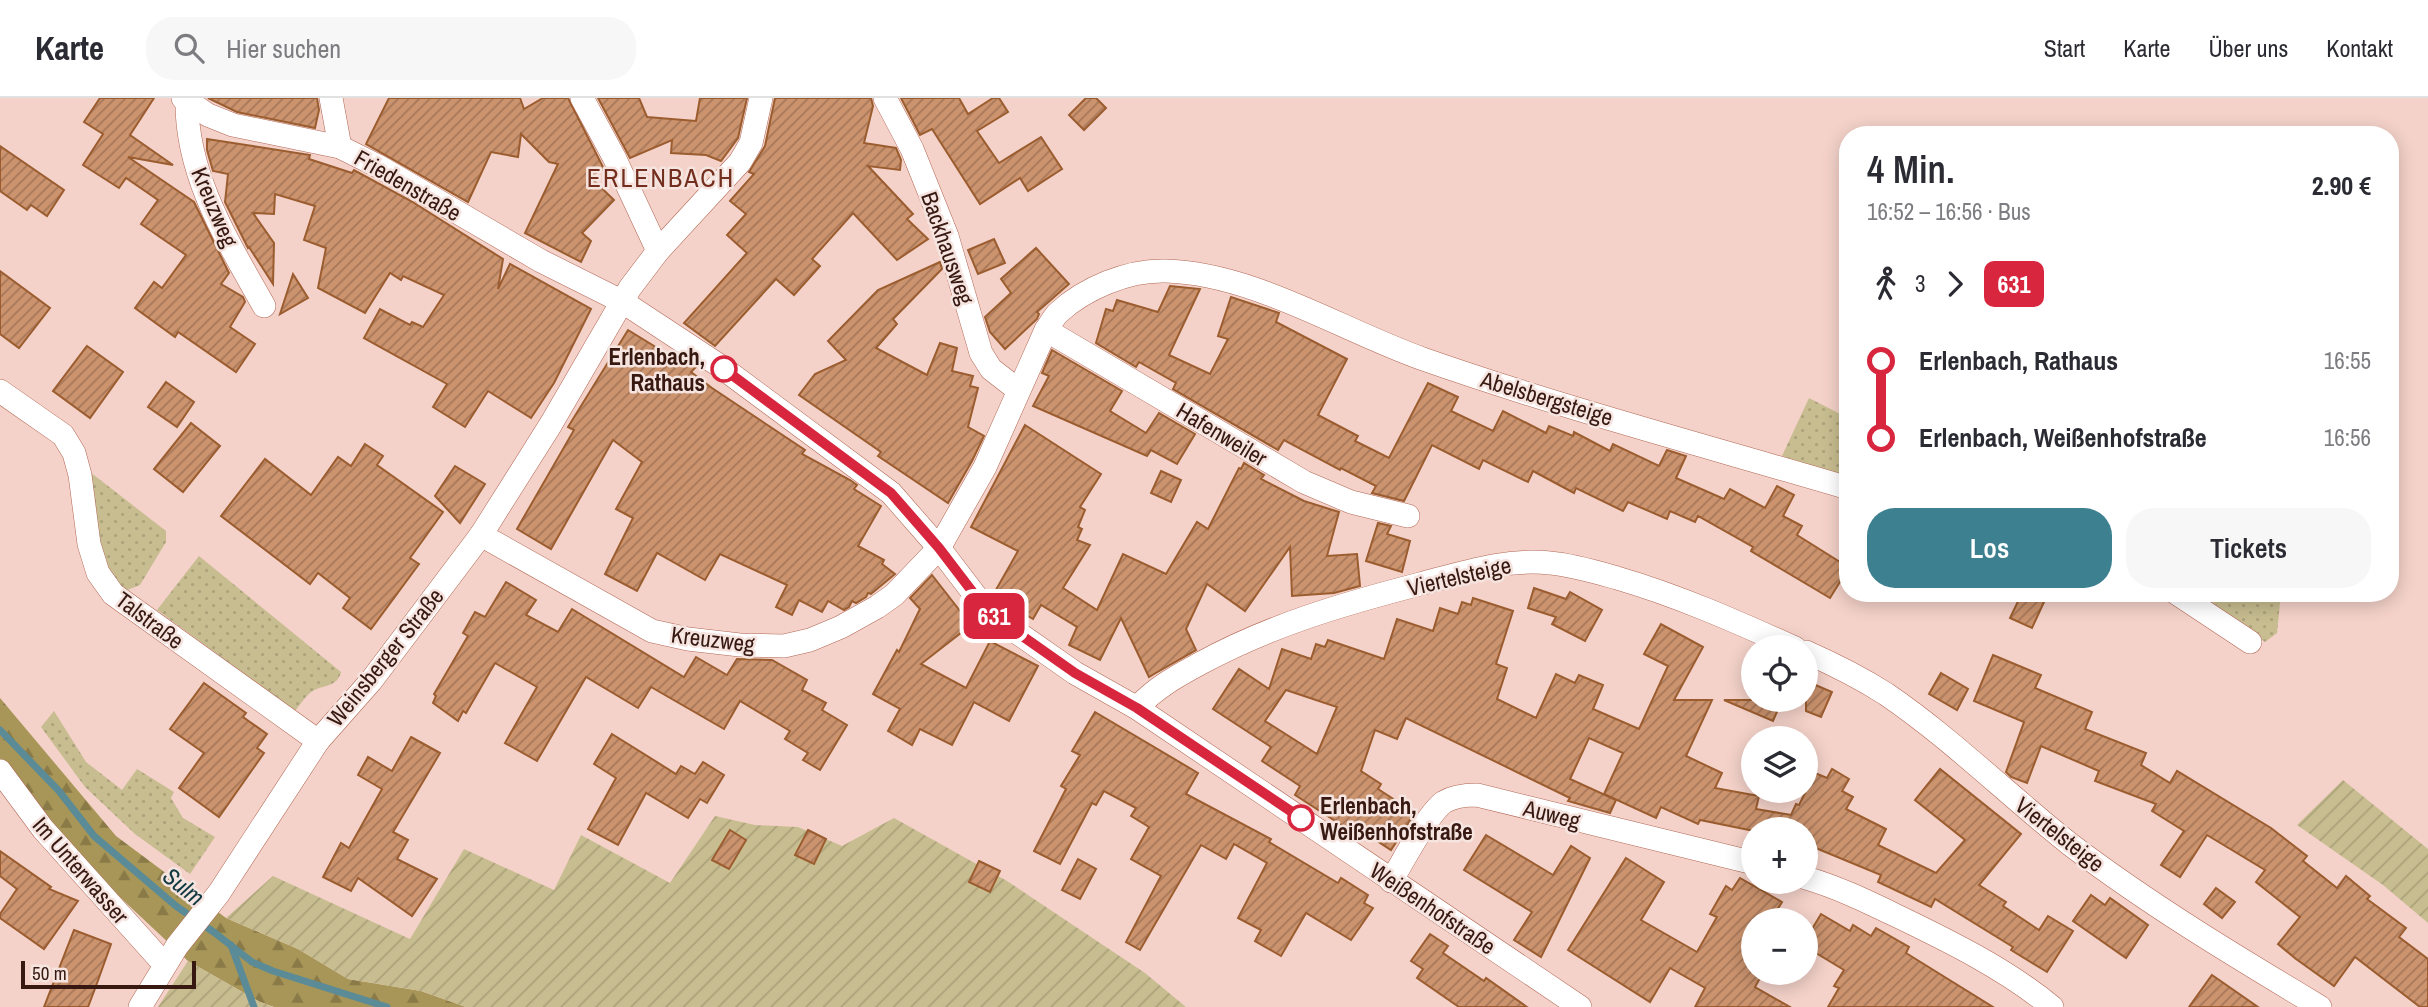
<!DOCTYPE html>
<html lang="de">
<head>
<meta charset="utf-8">
<style>
  body { margin:0; font-family:"Archivo Narrow",sans-serif; background:#f7f7f7; color:#2b2b33; height:100vh; display:flex; flex-direction:column; font-size:26px; white-space:nowrap }
  * { box-sizing:border-box; margin:0 }
  p { font-size:23px; color:#7c7c81 }
  .icon { flex:none; width:38px; height:38px; fill:none; stroke:currentColor; stroke-width:2; stroke-linecap:round; stroke-linejoin:round }
  .map { position:relative; flex:1; overflow:hidden }
  .details { position:absolute; left:1839px; top:28px; width:560px; height:476px; display:flex; flex-direction:column; background:#fff; border-radius:28px; box-shadow:0 4px 18px #0003 }
  .details>* { flex:none }
  .badge { padding:0 14px; border-radius:10px; font-size:24px; line-height:46px }
  .fabs { position:absolute; left:1741px; top:537px; display:grid; gap:14px }
  .fabs a { display:grid; place-items:center; width:77px; height:77px; border-radius:50%; background:#fff; box-shadow:0 4px 18px #0003; font-size:35px }
  .scale { position:absolute; left:21px; bottom:18px; width:175px; box-sizing:border-box; padding-left:7px; border:4px solid #371911; border-top:0; font-size:19px; line-height:24px; white-space:nowrap; color:#371911; -webkit-text-stroke:5px #f5e4df; paint-order:stroke }
  .map>.badge { position:absolute; translate:-50% -50%; box-shadow:0 0 0 4px #fff }
  .legs { display:flex; align-items:center; gap:10px; height:77px; padding:0 28px; font-size:23px }
  .legs p { margin-inline-start:auto }
  .headline { display:flex; align-items:center; justify-content:space-between; height:119px; padding:0 28px }
  h1 { font-size:38px; font-weight:600; line-height:52px }
  .button { display:flex; gap:14px; margin-top:auto; padding:14px 28px }
  .button a { flex:1; height:80px; border-radius:28px; background:#3d8090; color:#fff; font-size:28px; font-weight:600; line-height:80px; text-align:center }
  .button a+a { background:#f7f7f7; color:#2b2b33 }
  ul { padding:0 28px; list-style:none }
  li { display:flex; align-items:center; gap:24px; height:77px; font-size:26px }
  li i { display:grid; place-items:center; width:10px; height:100%; margin:0 9px; background:currentColor }
  li i::after { content:''; width:18px; height:18px; margin:-9px; border:5px solid; border-radius:50%; background:#fff }
  li p { margin-inline-start:auto }
  li:first-child i { background:linear-gradient(#0000 50%,currentColor 0) }
  li:last-child i { background:linear-gradient(currentColor 50%,#0000 0) }
  header { display:flex; align-items:center; gap:42px; box-sizing:border-box; height:98px; padding:0 35px; background:#fff; border-bottom:2px solid #e1e1e2 }
  header strong { font-size:33px }
  nav { display:flex; gap:38px; margin-inline-start:auto; font-size:24px }
  .search { width:490px; height:63px; background:#f7f7f7; display:flex; align-items:center; gap:18px; box-sizing:border-box; padding:0 24px; border-radius:28px; color:#7c7c81; font-size:26px }
  .map>svg:first-child { display:block }
  .grass { fill:url(#grass-dots) }
  .forest { fill:url(#forest-firs) }
  .garden { fill:url(#garden-furrows) }
  .lines { fill:none; stroke-linecap:round; stroke-linejoin:round }
  .stream { stroke:#5a8b97; stroke-width:7 }
  .building { fill:url(#building-hatch); stroke:#9b5d2f; stroke-width:2; fill-rule:evenodd }
  .minor-casing { stroke:#b26754; stroke-width:24 }
  .minor { stroke:#fff; stroke-width:23 }
  .line-1-casing { stroke:#fff; stroke-width:16 }
  .line-1 { stroke:#d7263d; stroke-width:10 }
  .stop-1-dot { fill:#fff; stroke:#d7263d; stroke-width:3.5 }
  .labels { text-anchor:middle; dominant-baseline:central; stroke-width:5; stroke-linejoin:round; paint-order:stroke }
  .street-label { font-size:23px; fill:#371911; stroke:#f5e4df }
  .stop-label { font-size:23px; font-weight:bold; fill:#371911; stroke:#f5e4df; text-anchor:end }
  .water-label { font-size:24px; font-style:italic; fill:#113941; stroke:#f5e4df }
  .quarter-label { font-size:26px; letter-spacing:2px; fill:#732e1e; stroke:#f5e4df }
</style>
</head>
<body>
<header>
<strong>Karte</strong>
<div class="search"><svg class="icon" aria-label="search" viewBox="0 0 24 24"><circle cx="10" cy="10" r="6"/><path d="M15 15l6 6"/></svg>Hier suchen</div>
<nav><a>Start</a><a>Karte</a><a>Über uns</a><a>Kontakt</a></nav>
</header>
<div class="map">
<svg width="2428" height="909" viewBox="0 0 2428 909">
  <defs>
    <pattern id="grass-dots" width="8" height="8" patternUnits="userSpaceOnUse" patternTransform="scale(1.75)"><rect width="8" height="8" fill="#c8bd90"/><path d="M2 2h.1M6 6h.1" fill="none" stroke="#aca27b" stroke-width="1.8" stroke-linecap="round"/></pattern>
    <pattern id="forest-firs" width="22" height="20" patternUnits="userSpaceOnUse" patternTransform="scale(1.75)"><rect width="22" height="20" fill="#a79657"/><path d="M5 1l3.5 6h-7zM16 11l3.5 6h-7z" fill="#897a47"/></pattern>
    <pattern id="garden-furrows" width="10" height="10" patternUnits="userSpaceOnUse" patternTransform="scale(1.75)"><rect width="10" height="10" fill="#c8bd90"/><path d="M-1 1l2-2M0 10L10 0M9 11l2-2" fill="none" stroke="#aca27b"/></pattern>
    <pattern id="building-hatch" width="6" height="6" patternUnits="userSpaceOnUse" patternTransform="scale(1.75)"><rect width="6" height="6" fill="#cb936e"/><path d="M-1 1l2-2M0 6l6-6M5 7l2-2" fill="none" stroke="#a67759"/></pattern>
  </defs>
  <rect width="100%" height="100%" fill="#f4d2c9"/>
  <g class="grass">
    <path d="M1809,300L1848,320V379L1782,358Z"/>
    <path d="M90,374L166,433V444L140,487L125,493C91,465 95,414 90,374Z"/>
    <path d="M199,458L341,574C337,591 320,586 310,595C304,600 300,607 295,613L157,512Z"/>
    <path d="M2200,495H2281L2277,535L2265,544Z"/>
    <path d="M54,613L86,664L122,692L137,671L174,694L171,700L183,720L215,739L190,776L135,736L85,689L41,629Z"/>
  </g>
  <path class="forest" d="M0,600L116,738L226,820L298,851L348,881L421,893L466,909H274L260,904L188,863L92,773L0,661Z"/>
  <g class="garden">
    <path d="M2343,682L2428,751V825L2383,787L2297,727Z"/>
    <path d="M715,718L755,727L798,729L842,748L894,720L1007,783L1145,875L1186,909H466L421,893L348,881L298,851L226,820L273,778L410,841L464,751L554,792L581,737L670,785Z"/>
    <path d="M188,863L260,904L274,909H158Z"/>
  </g>
  <g class="lines">
    <g class="stream">
      <path d="M0,632L59,693L94,738L176,808L215,835L252,864L273,873L387,909"/>
      <path d="M231,847L254,909"/>
    </g>
  </g>
  <g class="building">
    <path d="M100,0H154L130,37L173,67L128,59L194,104L229,175L221,186L243,199L245,204L230,229L255,246L236,274L178,234L175,239L135,210L154,184L162,190L186,157L141,126L158,102L126,80L119,90L83,67L103,36L84,24Z"/>
    <path d="M208,0H317L319,12L315,30L237,14Z"/>
    <path d="M389,0H520L524,11L543,0H568L604,71L589,78L614,102L582,135L591,143L581,164L525,135L558,66L549,64L521,36L518,59L491,54L468,104L366,46Z"/>
    <path d="M598,0H639L647,19L696,23L700,0H747L738,40L721,63L706,57L671,55L672,42L630,60Z"/>
    <path d="M775,0H871L873,8L864,45L896,50L901,62L900,72L868,68L913,116L907,121L928,141L897,162L853,115L812,161L820,168L794,197L776,181L715,248L684,225L747,155L727,137L746,116L730,103L754,76L749,74L765,48Z"/>
    <path d="M901,0H959L968,16L993,0H999L1008,14L977,33L999,65L1041,39L1062,71L1028,93L1020,80L980,106L932,31L920,37Z"/>
    <path d="M1086,0H1096L1106,10L1084,32L1069,17Z"/>
    <path d="M207,41L310,57L309,61L352,75L354,72L411,103L503,161L498,191L510,166L591,211L554,285L531,320L488,293L465,329L433,309L447,286L364,240L380,211L410,227L412,224L423,229L444,197L403,178L401,182L390,175L365,215L318,190L326,150L304,142L315,108L275,96L274,116L253,115L274,145L273,186L249,149L248,150L225,104L228,76L213,73L207,52Z"/>
    <path d="M0,48L64,92L47,118L31,107L27,112L0,93Z"/>
    <path d="M994,141L1005,165L978,176L968,152Z"/>
    <path d="M1036,150L1069,186L1037,214L1039,216L1037,221L1005,251L990,234L985,219L1011,195L1001,181Z"/>
    <path d="M940,164L942,171L893,221L897,226L876,250L927,277L940,245L957,250L952,273L973,278L970,288L978,290L968,329L984,338L972,363L948,405L878,358L881,354L799,297L815,276L846,262L828,243L878,192Z"/>
    <path d="M0,173L50,210L19,250L0,236Z"/>
    <path d="M293,176L308,200L280,216Z"/>
    <path d="M1170,188L1200,191L1169,257L1210,276L1228,241L1218,238L1231,199L1279,215L1276,224L1347,261L1318,317L1358,338L1355,343L1389,360L1428,285L1458,299L1451,313L1493,333L1503,313L1546,335L1549,328L1573,338L1574,334L1610,353L1613,346L1659,368L1667,352L1686,358L1676,380L1724,401L1730,391L1765,410L1777,388L1794,397L1783,418L1802,428L1797,437L1848,469V471L1830,500L1751,453L1753,449L1698,418L1695,424L1670,413L1667,421L1628,404L1623,413L1576,390L1574,395L1533,373L1528,384L1483,362L1479,371L1432,347L1404,403L1372,395L1376,388L1341,370L1340,372L1284,342L1278,352L1173,291L1176,285L1139,264L1136,269L1096,245L1106,211L1113,213L1117,202L1158,214Z"/>
    <path d="M628,232L677,262L680,258L696,269L691,274L712,290L805,352L802,356L850,382L857,387L854,391L881,408L858,448L884,462L882,466L895,476L871,496L868,495L866,499L856,505L852,503L849,509L844,512L828,503L822,514L799,502L792,517L776,509L787,487L720,456L705,482L657,455L637,493L605,476L633,420L616,411L642,364L613,342L551,451L517,431L574,332L568,329Z"/>
    <path d="M87,248L123,274L90,320L53,293Z"/>
    <path d="M1052,252L1122,293L1110,313L1146,335L1159,315L1195,336L1177,366L1151,352L1147,358L1033,308L1049,278L1042,275Z"/>
    <path d="M166,284L194,304L177,329L148,309Z"/>
    <path d="M191,325L220,348L183,394L154,371Z"/>
    <path d="M1025,327L1101,376L1080,409L1085,412L1078,429L1082,431L1077,442L1090,447L1063,490L1097,512L1123,456L1166,476L1197,424L1208,431L1239,370L1241,371L1244,365L1264,377L1261,381L1304,403L1339,414L1327,458L1357,456L1360,488L1334,495L1292,498L1290,449L1245,513L1207,486L1186,531L1196,552L1154,576L1149,579L1121,520L1100,562L1069,547L1077,529L1041,507L1033,521L1009,507L1017,492L1001,505L993,497L1018,453L971,429Z"/>
    <path d="M365,346L383,358L377,367L443,414L410,460L419,466L371,531L343,510L350,500L318,475L310,486L221,418L265,361L311,397L338,359L351,368Z"/>
    <path d="M455,368L485,386L460,425L435,398Z"/>
    <path d="M1161,373L1181,382L1171,404L1151,395Z"/>
    <path d="M1378,425L1391,428L1387,436L1410,443L1402,474L1366,463Z"/>
    <path d="M932,477L971,527L921,566L966,590L990,543L1038,568L1009,623L974,604L952,647L920,631L912,647L888,633L900,611L873,596L897,552L899,554L920,511L910,500Z"/>
    <path d="M506,484L536,502L526,517L558,534L572,511L684,579L696,559L727,577L737,561L772,562L807,582L802,592L826,605L822,612L847,627L820,672L803,662L808,655L785,641L790,633L740,603L724,631L651,589L638,610L586,579L537,663L505,645L537,589L495,565L466,615L463,613L458,623L433,605L436,598L434,596L468,538L463,535L475,514L485,519Z"/>
    <path d="M1534,490L1566,501L1570,494L1602,512L1585,543L1552,526L1556,519L1528,510Z"/>
    <path d="M2022,495L2044,504L2032,530L2010,520Z"/>
    <path d="M1473,500L1513,513L1496,566L1507,570L1497,601L1536,620L1556,576L1575,585L1579,577L1603,587L1593,611L1639,631L1668,568L1644,556L1661,526L1703,549L1674,602H1712L1686,658L1722,675L1715,690L1759,698L1756,711L1791,717L1796,706L1799,707L1815,675L1827,680L1832,671L1849,681L1842,693L1853,699L1846,711L1886,731L1878,747L1936,775L1965,742L1915,702L1940,671L2021,736L1979,787L2006,804L2003,808L2039,832L2048,818L2073,833L2047,874L2011,852L2013,849L1935,801L1931,809L1878,784L1881,777L1806,746V732H1749L1700,722L1698,726L1661,709L1656,720L1604,696L1623,655L1589,640L1570,681L1616,702L1610,715L1568,703L1570,700L1406,620L1397,641L1375,632L1361,673L1381,686L1378,691L1415,715L1391,752L1354,728L1351,733L1295,697L1300,688L1262,663L1271,649L1213,611L1239,571L1269,591L1282,551L1311,561L1316,546L1325,549L1328,542L1384,561L1397,521L1433,533L1440,510L1458,516L1462,504L1471,507ZM1286,592L1337,609L1317,656L1265,623Z"/>
    <path d="M1993,557L2041,577L2035,590L2092,614L2085,631L2146,655L2141,667L2170,685L2177,673L2271,730L2307,758L2303,763L2337,790L2346,778L2370,798L2367,801L2406,830L2399,839L2428,861V909H2420L2355,859L2334,888L2296,861L2278,846L2300,819L2256,784L2265,772L2207,737L2180,779L2161,767L2184,733L2152,713L2156,706L2095,683L2099,673L2041,648L2027,685L2011,679L2006,674L2024,624L1974,603Z"/>
    <path d="M1941,575L1968,591L1957,612L1929,596Z"/>
    <path d="M1806,583L1832,594L1821,619L1806,613Z"/>
    <path d="M204,585L246,615L243,619L267,636L257,650L264,655L219,719L179,690L204,655L170,631Z"/>
    <path d="M1724,602H1782L1773,623Z"/>
    <path d="M1095,614L1198,675L1186,696L1271,741L1269,744L1338,785L1341,780L1368,797L1364,805L1373,810L1351,842L1306,815L1281,858L1255,843L1261,832L1238,820L1267,765L1234,746L1226,761L1201,747L1140,852L1126,844L1161,778L1131,761L1149,729L1131,718L1136,710L1104,693L1096,707L1092,705L1060,766L1034,753L1066,691L1061,688L1080,657L1072,653Z"/>
    <path d="M612,636L676,676L681,668L695,676L703,664L724,677L707,705L700,701L688,720L646,695L618,747L588,731L616,680L594,666Z"/>
    <path d="M411,639L440,655L393,734L408,742L397,761L437,781L412,818L358,780L351,793L323,779L341,745L349,750L382,691L358,677L368,659L392,673Z"/>
    <path d="M730,732L746,742L729,771L712,762Z"/>
    <path d="M808,732L826,741L814,766L795,757Z"/>
    <path d="M1486,737L1553,777L1571,748L1590,760L1541,859L1514,842L1532,814L1464,772Z"/>
    <path d="M0,753L51,789L49,791L78,803L44,851L0,820V816L17,791L0,778Z"/>
    <path d="M1626,760L1664,784L1641,822L1697,854L1717,819L1710,816L1726,788L1732,792L1740,780L1782,804L1771,822H1754V876L1760,880L1755,889L1790,909H1695L1705,890L1670,870L1650,904L1568,852Z"/>
    <path d="M1078,761L1096,771L1080,801L1062,792Z"/>
    <path d="M979,763L1000,773L990,794L969,784Z"/>
    <path d="M2216,790L2235,804L2222,820L2204,806Z"/>
    <path d="M2091,797L2105,807L2110,800L2148,827L2126,860L2073,823Z"/>
    <path d="M1821,816L1850,833L1853,827L1871,838L1876,830L1909,849L1906,855L1993,909H1828L1839,890L1834,888L1844,872L1806,849V841Z"/>
    <path d="M74,832L111,846L96,888L88,909H44Z"/>
    <path d="M1430,836L1448,848L1443,855L1484,883L1486,880L1527,909H1459L1417,880L1423,871L1411,863Z"/>
    <path d="M2212,877L2258,909H2189Z"/>
  </g>
  <g class="lines">
    <g class="minor-casing">
      <g id="minor">
        <path d="M183,0L208,17L233,27L340,49L378,68L541,163L623,204L720,268L891,395L939,450L981,505L995,519L1075,575L1137,610L1580,909"/>
        <path d="M187,0C185,76 228,144 264,208"/>
        <path d="M331,0L340,49"/>
        <path d="M582,0L615,61L658,153"/>
        <path d="M885,0L912,51L947,138L981,255L991,271L1018,292"/>
        <path d="M1046,232L1304,384L1351,404L1408,418"/>
        <path d="M0,293L63,337L74,355L80,377L89,446L98,475L113,496L318,643"/>
        <path d="M481,437L652,533L688,541L740,547L784,548L810,542L841,529L877,509L894,497L939,450L985,369L1046,232C1050,226 1054,219 1058,215C1085,190 1128,172 1165,173C1253,175 1341,232 1423,261C1563,310 1706,348 1848,390"/>
        <path d="M2176,495L2250,544"/>
        <path d="M1806,554C1833,566 1861,580 1886,596C1952,641 2009,698 2071,747C2150,807 2235,858 2320,909"/>
        <path d="M1137,610C1155,590 1177,578 1201,565C1271,527 1343,506 1420,486C1462,475 1507,460 1550,465C1573,467 1596,474 1617,480C1679,498 1737,524 1795,550"/>
        <path d="M0,673L43,731L165,867"/>
        <path d="M1806,780C1837,789 1866,803 1895,817C1949,843 2006,871 2052,909"/>
        <path d="M1391,783C1403,764 1427,716 1444,704C1454,698 1466,697 1477,697L1754,765"/>
        <path d="M140,909L177,848L219,795L318,643L371,583L481,437L551,326L630,190L658,153L740,64L751,45L761,0"/>
      </g>
    </g>
    <use href="#minor" class="minor"/>
  </g>
  <g class="lines">
    <g class="line-1-casing">
      <path id="line-1" d="M724,271L891,395L939,450L981,505L995,519L1075,575L1137,610L1301,720"/>
    </g>
    <use href="#line-1" class="line-1"/>
  </g>
  <g class="stop-1-dot">
    <circle cx="724" cy="271" r="12"/>
    <circle cx="1301" cy="720" r="12"/>
  </g>
  <g class="labels">
    <g class="street-label">
      <text transform="translate(408 87) rotate(30)">Friedenstraße</text>
      <text transform="translate(215 109) rotate(67)">Kreuzweg</text>
      <text transform="translate(948 150) rotate(71)">Backhausweg</text>
      <text transform="translate(1547 300) rotate(17)">Abelsbergsteige</text>
      <text transform="translate(1222 336) rotate(31)">Hafenweiler</text>
      <text transform="translate(1459 478) rotate(-13)">Viertelsteige</text>
      <text transform="translate(150 522) rotate(37)">Talstraße</text>
      <text transform="translate(713 541) rotate(7)">Kreuzweg</text>
      <text transform="translate(385 559) rotate(-51)">Weinsberger Straße</text>
      <text transform="translate(1552 716) rotate(14)">Auweg</text>
      <text transform="translate(2060 736) rotate(38)">Viertelsteige</text>
      <text transform="translate(81 772) rotate(49)">Im Unterwasser</text>
      <text transform="translate(1433 810) rotate(34)">Weißenhofstraße</text>
    </g>
    <g class="stop-label">
      <text x="705" y="258">Erlenbach,<tspan x="705" dy="26">Rathaus</tspan></text>
      <text x="1320" y="707" text-anchor="start">Erlenbach,<tspan x="1320" dy="26">Weißenhofstraße</tspan></text>
    </g>
    <g class="water-label">
      <text transform="translate(184 788) rotate(39)">Sulm</text>
    </g>
    <g class="quarter-label">
      <text x="661" y="79">ERLENBACH</text>
    </g>
  </g>
</svg>
<div class="fabs">
<a><svg class="icon" aria-label="locate" viewBox="0 0 24 24"><circle cx="12" cy="12" r="6"/><path d="M12 2v4M12 18v4M2 12h4M18 12h4"/></svg></a>
<a><svg class="icon" aria-label="layers" viewBox="0 0 24 24"><path d="M12 4l9 5-9 5-9-5zM3 14l9 5 9-5"/></svg></a>
<a>+</a>
<a>−</a>
</div>
<div class="scale">50 m</div>
<b class="badge" style="left:994px;top:518px;background:#d7263d;color:#fff">631</b>
<section class="details">
<div class="headline"><div><h1>4 Min.</h1><p>16:52 – 16:56 · Bus</p></div><b>2.90 €</b></div>
<div class="legs"><svg class="icon" aria-label="walk" viewBox="0 0 24 24"><circle cx="13" cy="4" r="2"/><path d="M13 8l-2 6 4 7M11 14l-3 7M7 12l3-4h3l4 4"/></svg>3<svg class="icon" aria-label="forward" viewBox="0 0 24 24"><path d="M9 5l7 7-7 7"/></svg><b class="badge" style="background:#d7263d;color:#fff">631</b></div>
<ul>
<li><i style="color:#d7263d"></i><b>Erlenbach, Rathaus</b><p>16:55</p></li>
<li><i style="color:#d7263d"></i><b>Erlenbach, Weißenhofstraße</b><p>16:56</p></li>
</ul>
<div class="button"><a>Los</a><a>Tickets</a></div>
</section>
</div>
</body>
</html>
